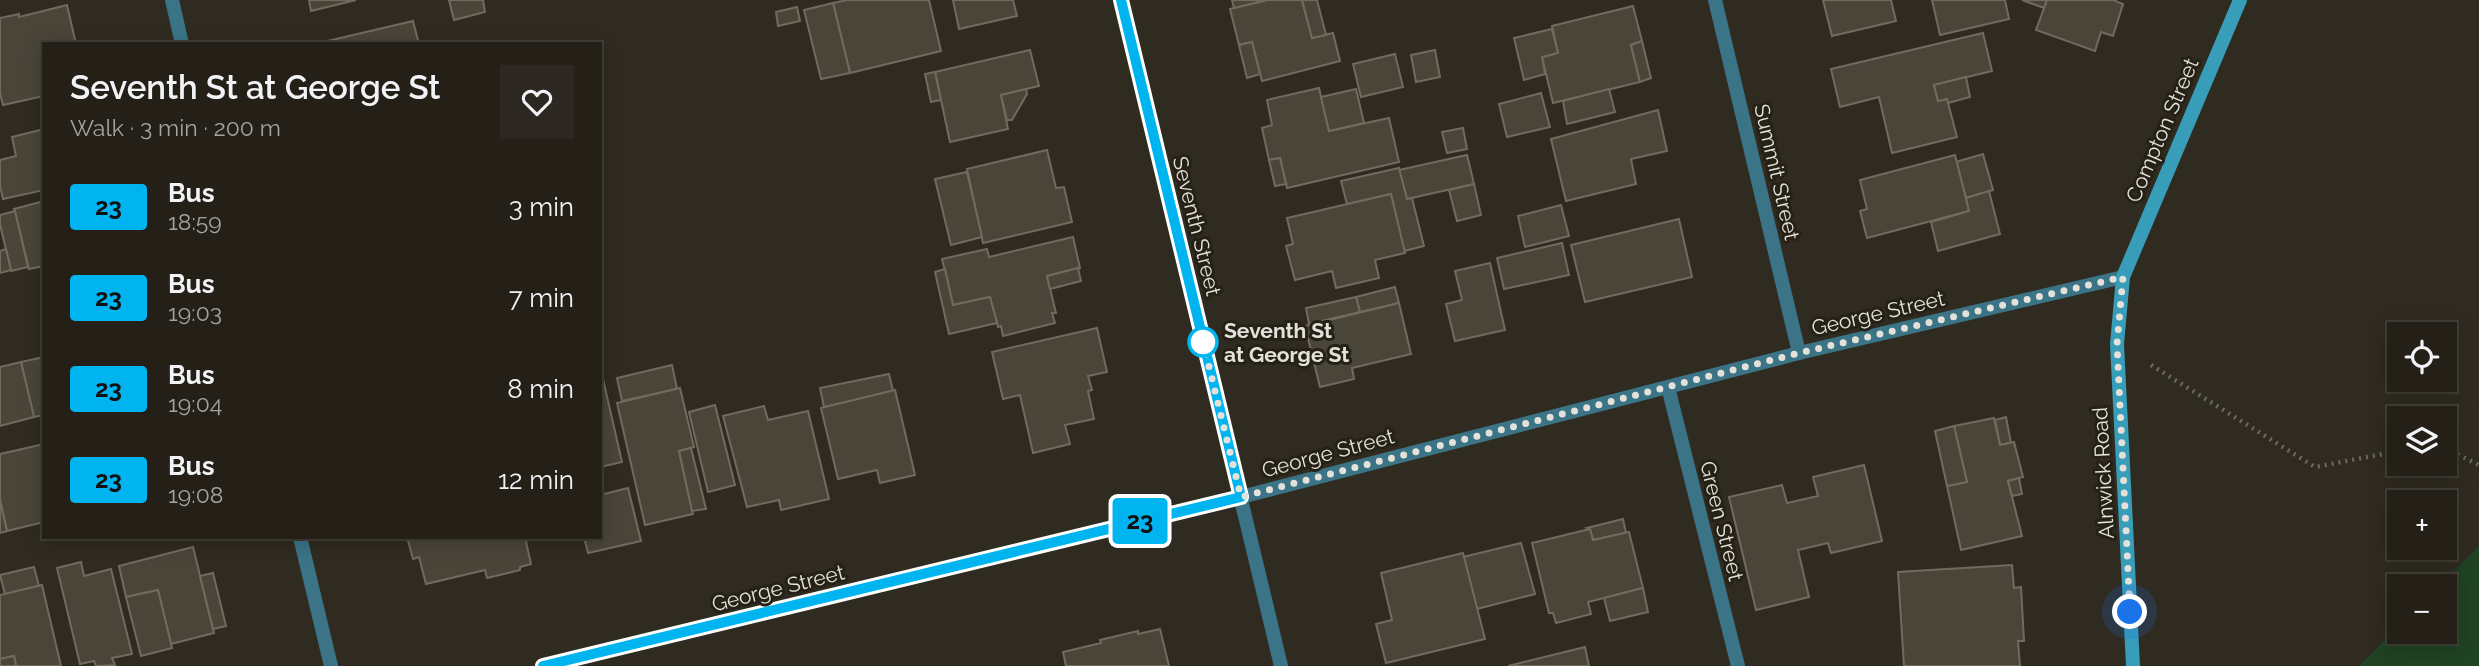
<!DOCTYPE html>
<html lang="en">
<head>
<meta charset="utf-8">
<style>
  body { margin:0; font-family:Raleway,sans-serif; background:#2c2821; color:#f1f3f6; height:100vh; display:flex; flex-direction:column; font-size:26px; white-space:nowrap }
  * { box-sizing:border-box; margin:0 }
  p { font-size:23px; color:#a3a3a2 }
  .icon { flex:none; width:38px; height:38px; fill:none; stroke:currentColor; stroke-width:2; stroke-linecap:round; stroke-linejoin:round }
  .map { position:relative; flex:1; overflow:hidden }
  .side { position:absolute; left:42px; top:42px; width:560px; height:497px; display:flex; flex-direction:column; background:#242018; border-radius:0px; box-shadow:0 4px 18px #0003,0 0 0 2px #413e37 }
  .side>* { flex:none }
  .badge { padding:0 14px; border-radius:5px; font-size:24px; line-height:46px }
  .fabs { position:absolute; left:2387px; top:322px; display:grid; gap:14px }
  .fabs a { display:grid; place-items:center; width:70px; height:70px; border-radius:0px; background:#242018; box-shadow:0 4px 18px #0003,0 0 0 2px #413e37; font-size:35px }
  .you { position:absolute; width:35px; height:35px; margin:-18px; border:5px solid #fff; border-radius:50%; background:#1a73e8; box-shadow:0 0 0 10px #1a73e833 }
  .map>.badge { position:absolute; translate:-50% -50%; box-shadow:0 0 0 4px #fff }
  .round { display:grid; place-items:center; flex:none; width:74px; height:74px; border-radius:0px; background:#2c2821 }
  .overview { display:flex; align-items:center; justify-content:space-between; height:119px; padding:0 28px }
  h1 { font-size:33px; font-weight:600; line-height:52px }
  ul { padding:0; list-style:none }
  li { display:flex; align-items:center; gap:21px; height:91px; padding:0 28px }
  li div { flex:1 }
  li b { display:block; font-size:26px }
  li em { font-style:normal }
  li .badge { min-width:77px; font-weight:700; text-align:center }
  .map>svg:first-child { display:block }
  .green { fill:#1f4323 }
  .building { fill:#4a4539; stroke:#706b5e; stroke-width:2 }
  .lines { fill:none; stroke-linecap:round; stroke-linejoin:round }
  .path { stroke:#6e6a60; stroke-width:4.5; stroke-dasharray:2 5; stroke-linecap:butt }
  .lane { stroke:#3a7486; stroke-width:14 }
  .street { stroke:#3a7486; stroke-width:14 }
  .secondary { stroke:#379db9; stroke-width:14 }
  .line-casing { stroke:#fff; stroke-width:16 }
  .line { stroke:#00b5ef; stroke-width:10 }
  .walk { stroke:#e4e1da; stroke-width:7; stroke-dasharray:0 12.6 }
  .stop-dot { fill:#fff; stroke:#00b5ef; stroke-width:3.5 }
  .labels { text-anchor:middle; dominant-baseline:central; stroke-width:6; stroke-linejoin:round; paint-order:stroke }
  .street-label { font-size:21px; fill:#e4e1da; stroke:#262116 }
  .stop-label { font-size:21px; font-weight:bold; fill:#e4e1da; stroke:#262116; text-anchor:start }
</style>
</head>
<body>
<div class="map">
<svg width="2479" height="666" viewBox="0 0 2479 666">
  <rect width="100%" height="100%" fill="#302b20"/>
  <path class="green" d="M2479,546V666H2359L2399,626V632H2445V586H2439Z"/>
  <g class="building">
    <path d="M309,0H356L311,11Z"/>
    <path d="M449,0H483L485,12L454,20Z"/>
    <path d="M847,0H929L941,51L850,73L833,3Z"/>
    <path d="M953,0H1013L1017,16L959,29Z"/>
    <path d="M1232,0H1268L1234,8Z"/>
    <path d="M1268,0H1302L1312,38L1333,33L1340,61L1262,81L1252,42L1239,45L1230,9Z"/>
    <path d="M1302,0H1317L1326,35L1312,38Z"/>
    <path d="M1823,0H1891L1896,21L1832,36Z"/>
    <path d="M1932,0H2005L2009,19L1940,35Z"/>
    <path d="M2022,0H2047L2044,8Z"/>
    <path d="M2047,0H2113L2123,4L2113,36L2101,32L2095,51L2036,30Z"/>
    <path d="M833,3L850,73L821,79L804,10Z"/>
    <path d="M67,5L76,44H44V96L3,105L0,93V18L19,14V17Z"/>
    <path d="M1633,6L1642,41L1631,45L1640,82L1553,103L1542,57L1558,53L1552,26Z"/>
    <path d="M797,7L800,21L778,26L776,12Z"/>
    <path d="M413,21L419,44L319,43Z"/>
    <path d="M1552,29L1558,53L1542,57L1545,74L1524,80L1514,38Z"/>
    <path d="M1983,33L1992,71L1934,85L1938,101L1947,99L1957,137L1892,153L1879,97L1840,107L1831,69Z"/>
    <path d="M1642,41L1651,78L1640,82L1631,45Z"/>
    <path d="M1252,42L1260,74L1247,78L1239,45Z"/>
    <path d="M1030,50L1039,86L1001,95L1008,129L950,142L935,72Z"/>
    <path d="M1435,50L1440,77L1416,82L1411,55Z"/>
    <path d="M1395,54L1403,87L1361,97L1353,64Z"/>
    <path d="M935,72L941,100L931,102L925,74Z"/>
    <path d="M1966,77L1970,97L1948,103L1947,99L1938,101L1934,85Z"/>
    <path d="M1319,88L1329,131L1389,118L1399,162L1287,188L1280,158L1269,160L1262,128L1272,125L1267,100Z"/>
    <path d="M1026,89L1027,94L1012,120H1007L1001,95Z"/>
    <path d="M1356,89L1364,123L1329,131L1321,97Z"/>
    <path d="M1609,89L1615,112L1567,124L1563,101Z"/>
    <path d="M1541,93L1550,127L1507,137L1499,104Z"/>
    <path d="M1658,110L1667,151L1631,159L1636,184L1566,201L1551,139Z"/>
    <path d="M1463,128L1467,149L1447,153L1442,132Z"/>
    <path d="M44,129V190L3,199L0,186V160L16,156L12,137Z"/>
    <path d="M1047,150L1056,188L1064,187L1072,222L983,243L967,169Z"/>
    <path d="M1983,154L1993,190L1966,198L1956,162Z"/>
    <path d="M1467,155L1474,184L1407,199L1399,170Z"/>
    <path d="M1955,155L1969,211L1867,238L1860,211L1867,209L1860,180Z"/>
    <path d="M1280,158L1286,184L1275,186L1269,160Z"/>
    <path d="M1399,168L1407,199L1412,198L1424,246L1404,251L1391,194L1347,204L1341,181Z"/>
    <path d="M967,172L982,237L951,245L935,179Z"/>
    <path d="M1474,184L1481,215L1457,221L1449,190Z"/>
    <path d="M1989,191L2000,234L1938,251L1931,222L1969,211L1966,198Z"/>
    <path d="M1391,194L1405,253L1375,260L1379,278L1336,288L1332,271L1295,280L1286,246L1293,244L1287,218Z"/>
    <path d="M44,201V266L29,269L14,209Z"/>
    <path d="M1561,205L1569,236L1525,247L1518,216Z"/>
    <path d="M15,211L28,267L11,271L0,224V215Z"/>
    <path d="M1679,219L1692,277L1585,302L1571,245Z"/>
    <path d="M1073,237L1080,268L1047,276L1056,313H1052L1055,323L1003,336L1001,326L998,327L990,297L953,305L942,259L987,249L989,257Z"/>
    <path d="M1562,243L1569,275L1504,289L1497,258Z"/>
    <path d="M6,249L11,270L0,273V251Z"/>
    <path d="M1490,263L1505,330L1455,341L1446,304L1462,300L1455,271Z"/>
    <path d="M1078,268L1081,281L1050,289L1047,276Z"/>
    <path d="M945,269L953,305L990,297L997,323L949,334L935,272Z"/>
    <path d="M1395,287L1399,303L1360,312L1356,297Z"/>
    <path d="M1356,297L1360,312L1309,324L1306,308Z"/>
    <path d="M1399,303L1411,354L1352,368L1354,379L1320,387L1305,326Z"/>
    <path d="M1097,328L1107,372L1088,376L1092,390L1088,391L1094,419L1065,425L1070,444L1033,453L1020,395L1003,399L992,352Z"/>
    <path d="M44,357V415L34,417L21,362Z"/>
    <path d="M21,362L34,417L0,426V367Z"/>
    <path d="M672,365L677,389L622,401L617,378Z"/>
    <path d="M889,374L893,391L824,407L820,388Z"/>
    <path d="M600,379H603L622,462L600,467Z"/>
    <path d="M680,388L694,447L679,451L693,514L645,525L617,403Z"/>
    <path d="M895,390L915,475L880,483L877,470L838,479L821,408Z"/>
    <path d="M715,405L735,485L708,492L689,412Z"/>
    <path d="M764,406L768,420L808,411L829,499L781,510L779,500L747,507L723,416Z"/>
    <path d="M2006,417L2011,443L2000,445L1995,420Z"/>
    <path d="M1994,418L2000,445L2014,442L2023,477L2008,481L2022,536L1961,550L1947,486L1967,482L1954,426Z"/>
    <path d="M1954,426L1967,482L1947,486L1935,431Z"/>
    <path d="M44,444V522L7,531L0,500V454Z"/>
    <path d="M691,448L706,509L692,511L679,451Z"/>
    <path d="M1864,465L1882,541L1831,553L1828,543L1798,550L1809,597L1756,610L1729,497L1782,485L1787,503L1818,496L1813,477Z"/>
    <path d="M2019,478L2022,494L2012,496L2008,481Z"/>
    <path d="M628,488L641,541L588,553L584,537H600V495Z"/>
    <path d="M0,500L7,531L0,533Z"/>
    <path d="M1623,519L1626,533L1593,540L1590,529L1587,528Z"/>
    <path d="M1590,529L1593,540L1629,532L1643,588L1588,602L1591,614L1556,623L1553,613H1549L1532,543Z"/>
    <path d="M407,537H525L531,564L520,567V570L487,578L485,570L426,584L419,557L413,559Z"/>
    <path d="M1521,543L1535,594L1477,609L1463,557Z"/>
    <path d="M193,547L214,633L171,644L158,590L126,597L119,566Z"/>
    <path d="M1463,553L1485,639L1386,663L1376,624L1392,620L1381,573Z"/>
    <path d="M81,562L84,576L111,569L132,654L112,658L115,665L96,666L94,661L80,664L57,568Z"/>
    <path d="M2012,565L2014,588L2021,587L2024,641H2018L2020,666H1904L1898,572Z"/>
    <path d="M34,567L39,586L5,594L0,575Z"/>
    <path d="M213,573L226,626L213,629L200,576Z"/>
    <path d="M42,585L61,666H16L14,656L0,659V595Z"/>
    <path d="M1643,588L1648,612L1610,621L1604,598Z"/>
    <path d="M158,590L172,648L141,656L126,597Z"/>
    <path d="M1160,629L1169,666H1066L1063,652L1101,643L1100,640L1138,631V634Z"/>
    <path d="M1585,647L1589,666H1508Z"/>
    <path d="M14,656L16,666H0V659Z"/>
  </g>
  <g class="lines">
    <g class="path">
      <path d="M2151,365L2315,467L2399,451"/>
      <path d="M2445,448L2479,465"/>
    </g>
    <path class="lane" d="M1668,387L1738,666"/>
    <g class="street">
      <path d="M172,0L182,44"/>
      <path d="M1121,0L1281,666"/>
      <path d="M1715,0L1799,353"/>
      <path d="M300,537L331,666"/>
      <path d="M543,666L1241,497L1799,353L2123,277"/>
    </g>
    <path class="secondary" d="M2133,666L2117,344L2123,277L2240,0"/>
  </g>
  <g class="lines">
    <g class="line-casing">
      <path id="line" d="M543,666L1241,497L1121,0"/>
    </g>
    <use href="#line" class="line"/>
    <path class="walk" d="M1203,342L1241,497L1799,353L2123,277L2117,344L2130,612"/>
  </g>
  <circle class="stop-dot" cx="1203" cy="342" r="14"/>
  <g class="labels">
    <g class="street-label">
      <text transform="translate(2162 130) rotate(-67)">Compton Street</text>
      <text transform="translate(1777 172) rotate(77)">Summit Street</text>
      <text transform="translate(1197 226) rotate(76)">Seventh Street</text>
      <text transform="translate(1878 313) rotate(-13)">George Street</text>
      <text transform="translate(1328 453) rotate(-15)">George Street</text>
      <text transform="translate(2103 473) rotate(-93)">Alnwick Road</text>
      <text transform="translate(1722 521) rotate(76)">Green Street</text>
      <text transform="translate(778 588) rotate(-14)">George Street</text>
    </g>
    <g class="stop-label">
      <text x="1224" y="330">Seventh St<tspan x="1224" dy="24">at George St</tspan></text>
    </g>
  </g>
</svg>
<div class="fabs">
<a><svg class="icon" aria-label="locate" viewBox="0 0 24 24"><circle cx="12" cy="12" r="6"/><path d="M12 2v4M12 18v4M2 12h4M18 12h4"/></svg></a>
<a><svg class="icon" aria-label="layers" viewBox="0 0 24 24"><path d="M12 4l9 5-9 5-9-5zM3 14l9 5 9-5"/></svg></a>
<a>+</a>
<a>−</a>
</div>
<div class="you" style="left:2130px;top:612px"></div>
<b class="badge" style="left:1140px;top:521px;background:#00b5ef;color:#111">23</b>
<section class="side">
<div class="overview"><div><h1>Seventh St at George St</h1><p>Walk · 3 min · 200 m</p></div><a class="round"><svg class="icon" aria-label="heart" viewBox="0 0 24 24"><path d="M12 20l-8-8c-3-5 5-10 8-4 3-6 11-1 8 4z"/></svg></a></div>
<ul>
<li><span class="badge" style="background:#00b5ef;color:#111">23</span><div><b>Bus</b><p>18:59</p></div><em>3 min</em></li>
<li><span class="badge" style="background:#00b5ef;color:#111">23</span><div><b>Bus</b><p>19:03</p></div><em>7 min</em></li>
<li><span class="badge" style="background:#00b5ef;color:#111">23</span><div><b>Bus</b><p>19:04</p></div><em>8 min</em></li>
<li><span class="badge" style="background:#00b5ef;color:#111">23</span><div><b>Bus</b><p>19:08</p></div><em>12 min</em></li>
</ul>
</section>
</div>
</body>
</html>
